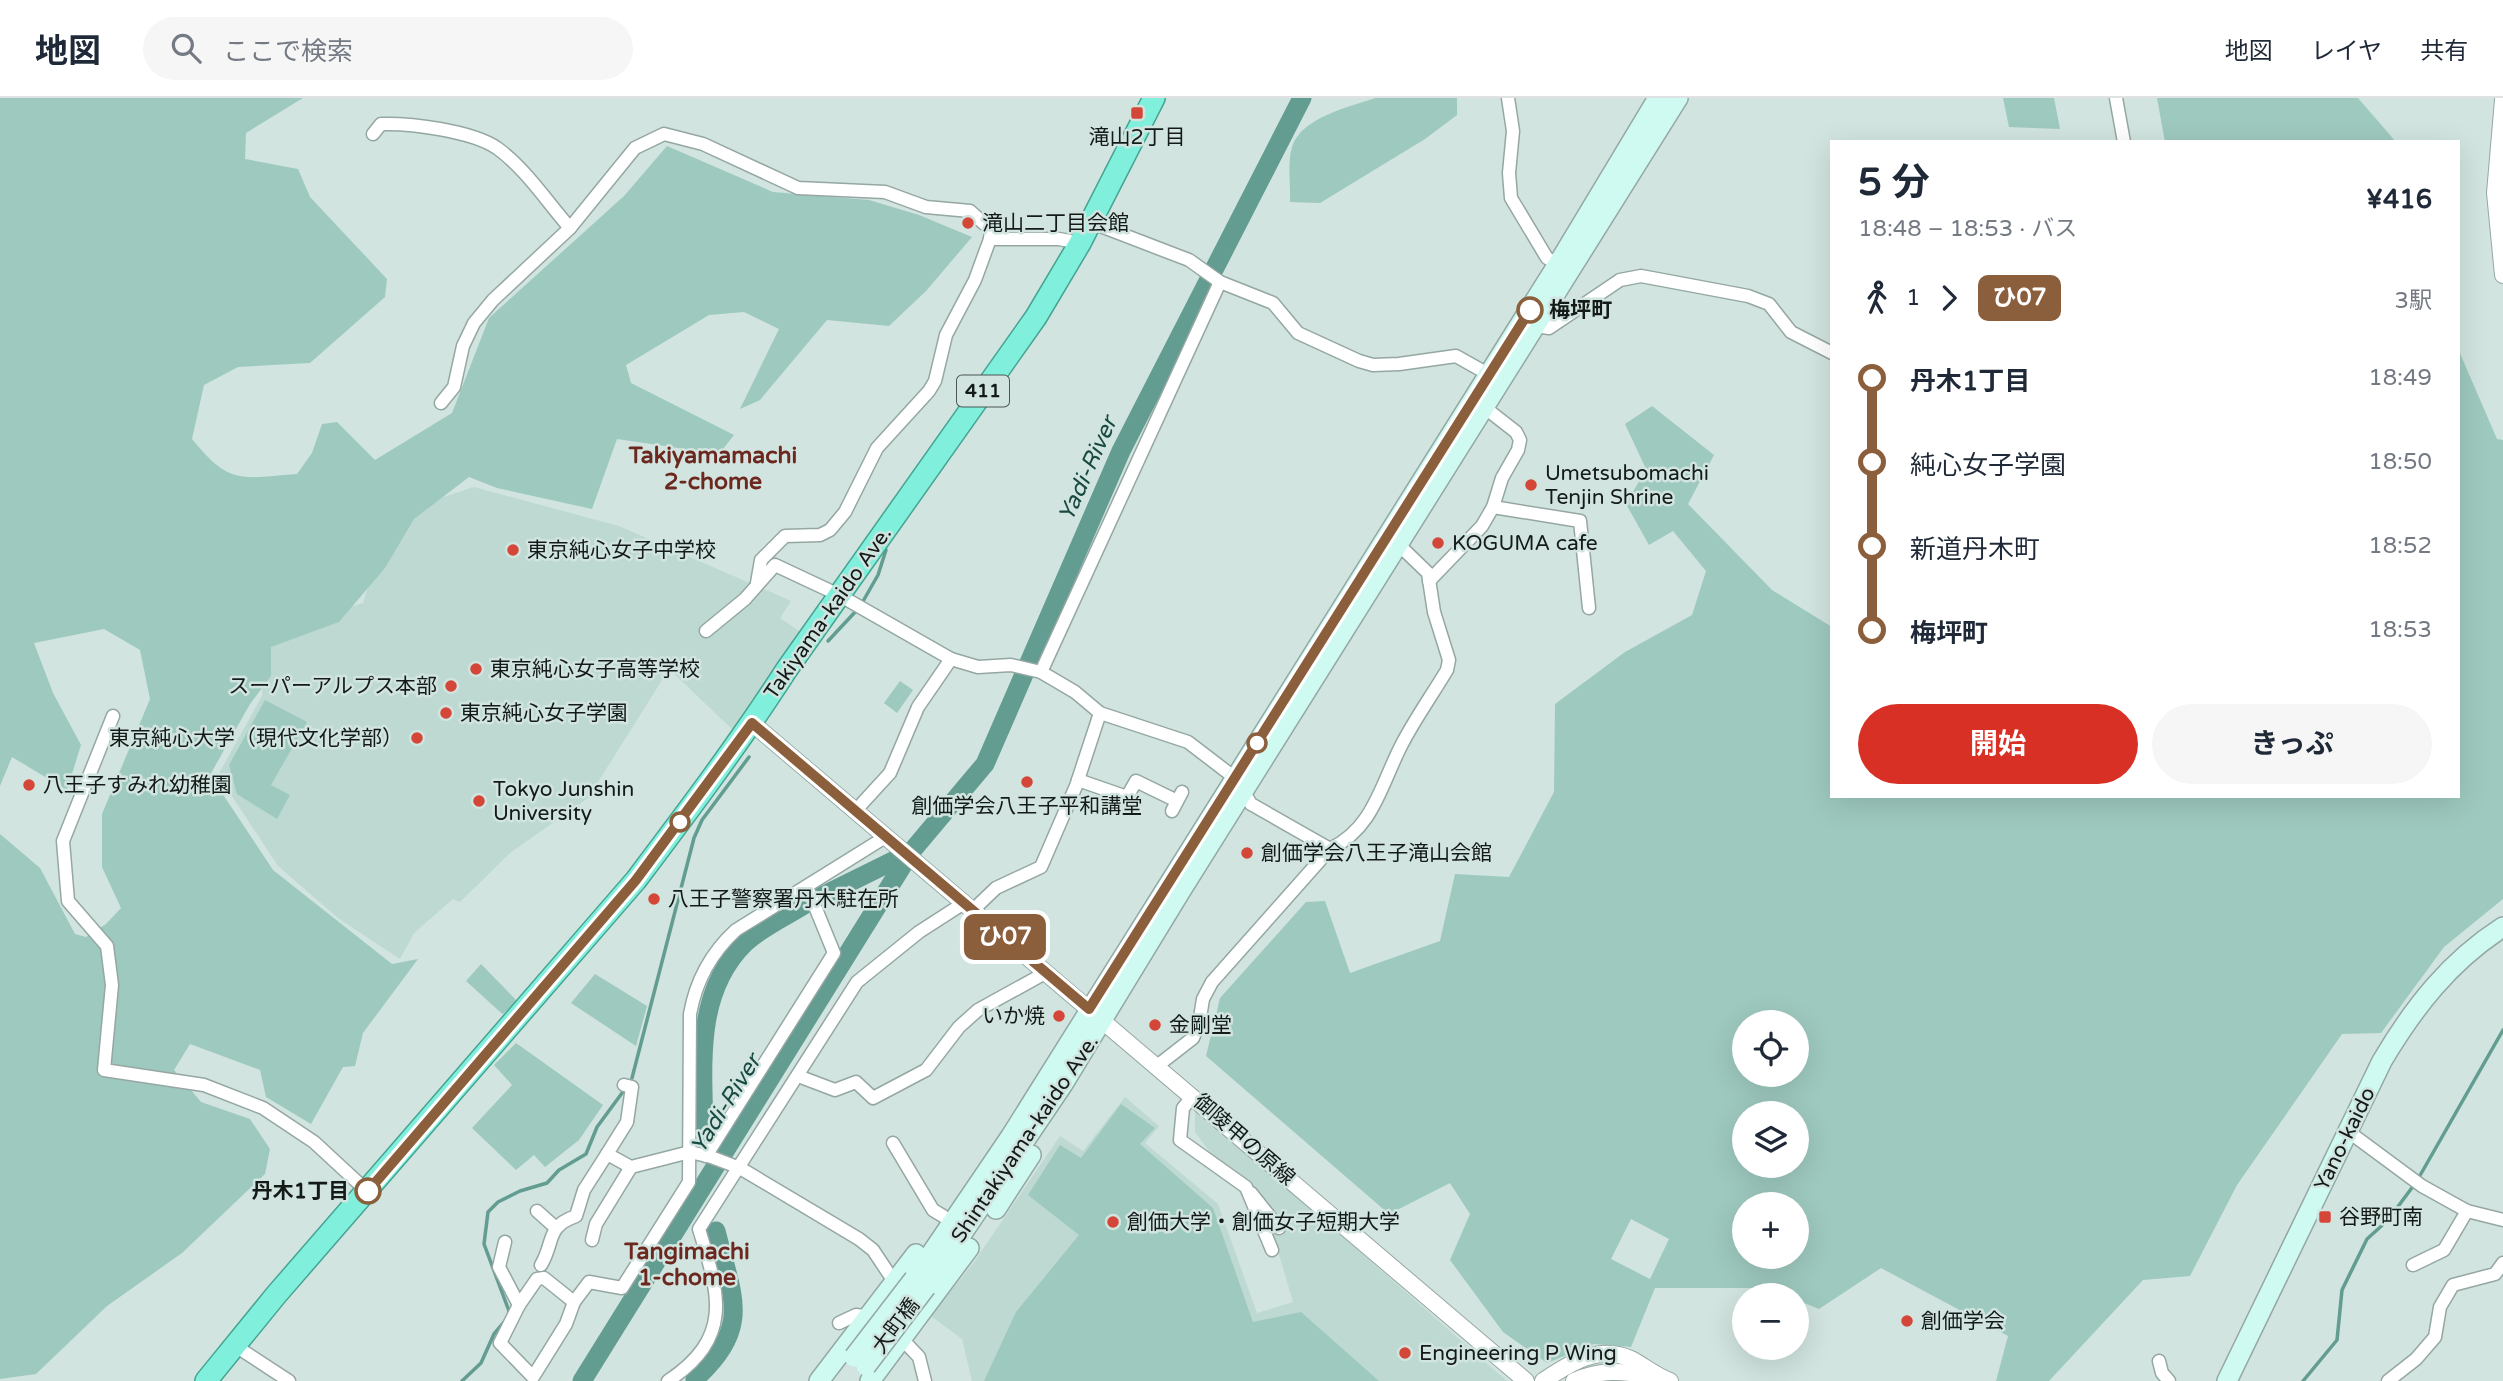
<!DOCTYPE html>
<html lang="ja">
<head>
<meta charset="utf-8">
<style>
  body { margin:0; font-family:"Varela Round","Noto Sans JP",sans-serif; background:#f6f6f7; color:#1f2937; height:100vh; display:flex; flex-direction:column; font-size:26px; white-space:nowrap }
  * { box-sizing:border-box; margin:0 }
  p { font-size:23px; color:#747a83 }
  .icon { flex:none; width:38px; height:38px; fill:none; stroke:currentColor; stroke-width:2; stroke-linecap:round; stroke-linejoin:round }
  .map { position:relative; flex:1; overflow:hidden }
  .drawer { position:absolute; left:1830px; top:42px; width:630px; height:658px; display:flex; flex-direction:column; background:#fff; border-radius:0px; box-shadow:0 7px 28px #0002 }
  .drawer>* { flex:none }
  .badge { padding:0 14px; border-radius:10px; font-size:24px; line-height:46px }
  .fabs { position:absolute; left:1732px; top:912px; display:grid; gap:14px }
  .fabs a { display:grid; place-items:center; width:77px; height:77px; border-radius:50%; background:#fff; box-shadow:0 7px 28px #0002; font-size:35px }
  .map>.badge { position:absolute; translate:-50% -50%; box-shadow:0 0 0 4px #fff }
  .legs { display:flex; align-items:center; gap:10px; height:77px; padding:0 28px; font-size:23px }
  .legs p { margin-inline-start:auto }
  .summary { display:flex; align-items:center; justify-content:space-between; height:119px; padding:0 28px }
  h1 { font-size:38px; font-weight:700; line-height:52px }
  .cta { display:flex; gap:14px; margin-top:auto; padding:14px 28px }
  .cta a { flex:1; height:80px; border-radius:42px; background:#d93025; color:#fff; font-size:28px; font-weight:700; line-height:80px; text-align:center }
  .cta a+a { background:#f6f6f7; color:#1f2937 }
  ul { padding:0 28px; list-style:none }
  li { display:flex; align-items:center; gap:24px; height:84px; font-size:26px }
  li i { display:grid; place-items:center; width:10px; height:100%; margin:0 9px; background:currentColor }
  li i::after { content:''; width:18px; height:18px; margin:-9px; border:5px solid; border-radius:50%; background:#fff }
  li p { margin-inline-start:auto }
  li:first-child i { background:linear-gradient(#0000 50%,currentColor 0) }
  li:last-child i { background:linear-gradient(currentColor 50%,#0000 0) }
  header { display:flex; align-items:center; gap:42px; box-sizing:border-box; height:98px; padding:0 35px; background:#fff; border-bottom:2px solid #e0e1e3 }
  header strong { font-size:33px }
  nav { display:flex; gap:38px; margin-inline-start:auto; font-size:24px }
  .search { width:490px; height:63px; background:#f6f6f7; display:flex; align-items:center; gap:18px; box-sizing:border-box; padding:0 24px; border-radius:38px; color:#747a83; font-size:26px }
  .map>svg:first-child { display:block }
  .built { fill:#bed9d2 }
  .green { fill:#9ec9bf; fill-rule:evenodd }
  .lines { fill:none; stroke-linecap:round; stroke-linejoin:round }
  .stream { stroke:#639c90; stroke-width:3.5 }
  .river { stroke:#639c90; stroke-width:19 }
  .minor-casing { stroke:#95a7a3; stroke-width:15 }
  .tertiary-casing { stroke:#95a7a3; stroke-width:18 }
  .secondary-casing { stroke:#95a7a3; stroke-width:22 }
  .trunk-casing { stroke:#45a392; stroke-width:24 }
  .minor { stroke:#fff; stroke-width:12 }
  .tertiary { stroke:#fff; stroke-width:16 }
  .secondary { stroke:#cffaf2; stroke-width:19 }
  .trunk { stroke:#80f0dc; stroke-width:21 }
  .secondary-bridge-casing { stroke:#95a7a3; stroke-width:22; stroke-linecap:butt }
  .secondary-bridge { stroke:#cffaf2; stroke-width:19 }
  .line-1-casing { stroke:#fff; stroke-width:16 }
  .line-1 { stroke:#8b5e3c; stroke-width:10 }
  .poi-dot { fill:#d44638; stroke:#d1e4df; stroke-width:2.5 }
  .stop-1-dot { fill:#fff; stroke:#8b5e3c; stroke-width:3.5 }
  .labels { text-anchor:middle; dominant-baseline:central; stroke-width:5; stroke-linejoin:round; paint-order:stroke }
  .shield { fill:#d1e4df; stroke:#4c5754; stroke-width:2 }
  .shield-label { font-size:19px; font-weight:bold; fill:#131a18 }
  .poi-label { font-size:21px; fill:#131a18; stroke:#d1e4df; text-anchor:start }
  .stop-label { font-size:21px; font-weight:bold; fill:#131a18; stroke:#d1e4df; text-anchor:start }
  .street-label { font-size:21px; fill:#131a18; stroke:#d1e4df }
  .neighbourhood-label { font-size:23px; font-weight:bold; fill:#6c281f; stroke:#d1e4df }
  .water-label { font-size:23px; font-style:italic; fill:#184a41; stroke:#d1e4df }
</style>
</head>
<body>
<header>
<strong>地図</strong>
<div class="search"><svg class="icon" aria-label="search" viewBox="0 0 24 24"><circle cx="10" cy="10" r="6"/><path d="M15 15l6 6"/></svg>ここで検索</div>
<nav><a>地図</a><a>レイヤ</a><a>共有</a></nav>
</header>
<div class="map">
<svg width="2503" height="1283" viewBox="0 0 2503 1283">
  <rect width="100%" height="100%" fill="#d1e4df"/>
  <g class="built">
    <path d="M474,389L619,428L791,503L780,520L802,535L733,632L669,571L588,700L510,755L460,804L453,801L414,835L400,861L338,820L278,768L218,677L262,598L264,542L291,527L363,505L386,433L401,413Z"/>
    <path d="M1125,999L1159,1028L1145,1045L1218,1106L1257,1215L1293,1204L1275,1143L1195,1034V1009L1507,1283H972L962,1241L931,1218L974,1164L1060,1038L1083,1053Z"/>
  </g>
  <g class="green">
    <path d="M0,0H303L246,35L245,61L298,71L310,99L387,181L385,199L310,265L238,269L204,287L192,341C230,388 241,380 297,376L312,355L322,326L337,324L375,362L452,315L489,220L624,98L667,48L773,94L869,102L919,117L972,139L926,193L889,228L827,222L760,302L740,311L779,231L744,214L709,217L626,267L631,285L734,337L719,356L617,341L592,411L497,390L469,379L414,421L385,470L339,524L271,549V578L250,606L210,677L273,772L392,866L418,861L363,935L355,968L343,969L311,1026L266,999L260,972L190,946L174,972L201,1004L250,1021L270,1051L265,1076L182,1155L107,1208L36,1276L0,1281V736L40,770L75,836L86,839L106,826L121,810L102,769V716L150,601L140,552L104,531L34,545L53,595L81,647L67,692L12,659L0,688Z"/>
    <path d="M1375,0H1457V17L1425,41L1320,105L1290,104C1291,88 1287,65 1292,49C1301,19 1350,9 1375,0Z"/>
    <path d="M2003,0H2054L2060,31L2009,29Z"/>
    <path d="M2157,0H2358L2396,44H2165Z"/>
    <path d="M2459,253L2497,341L2503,342V801L2444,849L2381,935L2342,936L2237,1087L2190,1178L2143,1182L2049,1283H1996L2008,1238L1881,1170L1819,1211L1797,1202V1197H1785L1767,1190H1655L1631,1249L1594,1246L1547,1265L1503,1234L1450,1162L1470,1116L1450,1085L1389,1116L1206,958L1220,900L1306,804L1325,803L1350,875L1440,843L1455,776L1509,779L1554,694L1555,606L1625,554L1692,517L1706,473L1673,433L1649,447L1626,406L1646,371L1625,326L1652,308L1714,357L1688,406L1772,492L1832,529V698H2459ZM1745,924H1797V976H1745ZM1745,1015H1797V1068H1745ZM1745,1106H1797V1158H1745ZM1631,1121L1669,1141L1650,1181L1611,1161Z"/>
    <path d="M900,583L913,592L897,615L884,605Z"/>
    <path d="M265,602L307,624L271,687L290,697L277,721L237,696L229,667Z"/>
    <path d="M481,866L517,903L503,916L499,913L466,883Z"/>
    <path d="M595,876L647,908L636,948L571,905Z"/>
    <path d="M516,945L603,1007L579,1042L545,1069L534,1057L516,1072L472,1030L512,987L494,967Z"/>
    <path d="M1121,1006L1155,1030L1140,1046L1213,1110L1253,1224L1301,1214L1379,1283H984L1016,1214L1079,1137L1028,1097L1060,1047L1081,1060Z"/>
  </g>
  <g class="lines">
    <g class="stream">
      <path d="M862,505L878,477L886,452"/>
      <path d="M828,543L857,512"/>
      <path d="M632,980L694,740L702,722L749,659"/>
      <path d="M2418,1081L2503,932"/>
      <path d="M509,1213L484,1146L488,1114L498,1104L520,1093L547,1085L559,1072L586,1056L597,1029L625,991"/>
      <path d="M462,1283L481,1265L494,1236L505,1223"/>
      <path d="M2303,1283L2337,1242L2342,1192L2367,1141L2388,1122L2414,1087"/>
    </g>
    <g class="river">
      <path d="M822,798L911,754"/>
      <path d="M704,1034C703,968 694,895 745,845C761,830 785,819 804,807"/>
      <path d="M695,1281C752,1228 733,1201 716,1133"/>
      <path d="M582,1283L911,754L985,666L1121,353L1302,0"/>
    </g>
    <g class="minor-casing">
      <g id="minor">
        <path d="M1508,0L1513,33L1509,75L1511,100L1547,160L1558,166"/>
        <path d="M2116,0L2124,44"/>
        <path d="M373,36L381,26C411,25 472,33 497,50C525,70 548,105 570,130"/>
        <path d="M1090,124L1189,162L1220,184L1273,205L1298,235L1359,263L1373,267L1399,266L1456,258L1488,276"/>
        <path d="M1536,228L1549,230L1620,182L1641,178L1748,198L1769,206L1791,234L1832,255"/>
        <path d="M441,305L454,289L463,248L474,225L493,202L570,130L635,50L664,36L703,46L798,90L885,94L926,109L970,113L991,132L990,141H1059L1080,145"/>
        <path d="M1493,409L1580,423L1589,510"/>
        <path d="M1429,483L1482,428L1493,409L1502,380L1518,352L1520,342L1516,334L1484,309"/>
        <path d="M757,485L761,462L785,438L820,437L830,432L845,414L877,350L929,293L935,283L946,237L975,182L990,141"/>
        <path d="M706,533L745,501L775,467L839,497L951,561L978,569L1011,567L1041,574L1075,594L1100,615L1188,644L1235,680L1251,706L1330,751"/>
        <path d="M1041,574L1220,184"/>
        <path d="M113,618L63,743L68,803L107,848L112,887L104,972L204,987L263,1010L314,1044L367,1093"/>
        <path d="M1078,682L1127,699L1136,683L1177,703"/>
        <path d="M857,711L890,675L918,609L951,561"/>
        <path d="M1172,713L1182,694"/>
        <path d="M973,812L996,790L1041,769L1076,688L1100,615"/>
        <path d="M1157,968L1193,940L1199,926L1203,901L1212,884L1330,751C1374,730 1381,686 1402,646C1415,621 1432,597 1447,572L1449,562L1434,514L1428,475L1398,446"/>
        <path d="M798,978L835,992L856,984L873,1000L926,972L959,929L978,912L1047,874"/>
        <path d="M624,987L632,989L627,1024L607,1056L631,1069L690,1054L711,1059L740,1070L859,1141L873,1152L897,1188"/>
        <path d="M1193,998L1183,1010L1180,1042L1246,1089L1272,1152"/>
        <path d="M2349,1034L2422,1088L2467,1113L2503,1122"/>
        <path d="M893,1045L933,1112L943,1118"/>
        <path d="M706,1058L834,855L807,789"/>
        <path d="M1251,1095L1279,1130"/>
        <path d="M537,1113L556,1130"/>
        <path d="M592,1142L596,1126L631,1069"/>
        <path d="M505,1144L499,1169L519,1207L500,1245L533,1279L566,1226L574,1204L589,1184L622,1190L689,1084L690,916C696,882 711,855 736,832L887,738"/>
        <path d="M541,1167C555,1144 545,1129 576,1118L584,1092L607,1056"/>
        <path d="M2413,1167L2444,1152L2467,1113"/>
        <path d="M519,1207L537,1181L544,1180L574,1204"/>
        <path d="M839,1225L856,1217L872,1219"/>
        <path d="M898,1237L919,1259L925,1283"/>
        <path d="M234,1247L289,1283"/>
        <path d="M2159,1263L2162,1275L2169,1283"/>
        <path d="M668,1283C734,1239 719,1196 699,1131L857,884L919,834L964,805"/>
        <path d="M2388,1283L2416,1261L2435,1239L2440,1209L2453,1187L2495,1176L2503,1165"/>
      </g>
    </g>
    <g class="tertiary-casing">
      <g id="tertiary">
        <path d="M2503,2L2495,95L2503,177"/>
        <path d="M752,625L1526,1283"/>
        <path d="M1543,1283C1569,1266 1597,1246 1631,1261C1644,1268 1656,1278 1670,1283"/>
        <path d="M1574,1283C1600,1271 1623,1273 1651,1278"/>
      </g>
    </g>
    <g class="secondary-casing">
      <g id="secondary">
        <path d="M996,1111L1031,1057"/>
        <path d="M914,1181L1011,1038L1558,166L1658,0"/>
        <path d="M926,1189L1063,986L1180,794L1678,0"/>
        <path d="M819,1283L916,1156"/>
        <path d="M870,1283L969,1150"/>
        <path d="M2227,1283L2382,963C2414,909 2450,863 2503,829"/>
      </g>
    </g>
    <g class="trunk-casing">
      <path id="trunk" d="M206,1283L276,1197L636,782C688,713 740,644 787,571L1036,219L1080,145L1154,0"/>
    </g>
    <use href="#minor" class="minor"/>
    <use href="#tertiary" class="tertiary"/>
    <use href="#secondary" class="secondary"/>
    <use href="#trunk" class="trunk"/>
    <g class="secondary-bridge-casing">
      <g id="secondary-bridge">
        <path d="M854,1259L914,1181"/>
        <path d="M866,1268L926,1189"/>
      </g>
    </g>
    <use href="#secondary-bridge" class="secondary-bridge"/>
  </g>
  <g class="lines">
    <g class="line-1-casing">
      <path id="line-1" d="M368,1093L636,782L752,625L1089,911L1530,212"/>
    </g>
    <use href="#line-1" class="line-1"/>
  </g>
  <g class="poi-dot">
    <rect x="1130" y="8" width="14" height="14" rx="3.5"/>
    <circle cx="968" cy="125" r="7"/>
    <circle cx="1531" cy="387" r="7"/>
    <circle cx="1438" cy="445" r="7"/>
    <circle cx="513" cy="452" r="7"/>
    <circle cx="476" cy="571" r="7"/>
    <circle cx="451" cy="588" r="7"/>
    <circle cx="446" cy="615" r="7"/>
    <circle cx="417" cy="640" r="7"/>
    <circle cx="1027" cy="684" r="7"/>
    <circle cx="29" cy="687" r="7"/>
    <circle cx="479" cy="703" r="7"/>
    <circle cx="1247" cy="755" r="7"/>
    <circle cx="654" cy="801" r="7"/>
    <circle cx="1059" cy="918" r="7"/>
    <circle cx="1155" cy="927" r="7"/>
    <rect x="2318" y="1112" width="14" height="14" rx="3.5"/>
    <circle cx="1113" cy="1124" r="7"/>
    <circle cx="1907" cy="1223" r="7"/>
    <circle cx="1405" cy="1255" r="7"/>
  </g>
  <g class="stop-1-dot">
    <circle cx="1530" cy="212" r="12"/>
    <circle cx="1257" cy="645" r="9"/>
    <circle cx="680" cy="724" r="9"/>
    <circle cx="368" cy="1093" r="12"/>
  </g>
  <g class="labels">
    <rect class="shield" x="957" y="277.5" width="52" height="31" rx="5"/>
    <g class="shield-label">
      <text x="983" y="293">411</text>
    </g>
    <g class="poi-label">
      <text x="1137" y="39" text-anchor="middle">滝山2丁目</text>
      <text x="982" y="125">滝山二丁目会館</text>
      <text x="1545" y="375">Umetsubomachi<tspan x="1545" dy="24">Tenjin Shrine</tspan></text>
      <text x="1452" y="445">KOGUMA cafe</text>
      <text x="527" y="452">東京純心女子中学校</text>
      <text x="490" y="571">東京純心女子高等学校</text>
      <text x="437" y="588" text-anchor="end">スーパーアルプス本部</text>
      <text x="460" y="615">東京純心女子学園</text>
      <text x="403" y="640" text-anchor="end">東京純心大学（現代文化学部）</text>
      <text x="43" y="687">八王子すみれ幼稚園</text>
      <text x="493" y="691">Tokyo Junshin<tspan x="493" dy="24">University</tspan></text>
      <text x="1027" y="708" text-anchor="middle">創価学会八王子平和講堂</text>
      <text x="1261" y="755">創価学会八王子滝山会館</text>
      <text x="668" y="801">八王子警察署丹木駐在所</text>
      <text x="1045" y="918" text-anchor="end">いか焼</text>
      <text x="1169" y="927">金剛堂</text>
      <text x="2339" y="1119">谷野町南</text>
      <text x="1127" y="1124">創価大学・創価女子短期大学</text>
      <text x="1921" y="1223">創価学会</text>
      <text x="1419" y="1255">Engineering P Wing</text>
    </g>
    <g class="stop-label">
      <text x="1549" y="212">梅坪町</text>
      <text x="349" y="1093" text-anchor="end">丹木1丁目</text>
    </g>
    <g class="street-label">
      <text transform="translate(828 515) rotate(-55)">Takiyama-kaido Ave.</text>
      <text transform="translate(1025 1041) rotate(-56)">Shintakiyama-kaido Ave.</text>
      <text transform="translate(2345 1041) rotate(-64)">Yano-kaido</text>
      <text transform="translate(1244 1042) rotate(41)">御陵甲の原線</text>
      <text transform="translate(896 1228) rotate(-53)">大町橋</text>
    </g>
    <g class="neighbourhood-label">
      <text x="713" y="358">Takiyamamachi<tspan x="713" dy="26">2-chome</tspan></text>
      <text x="687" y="1154">Tangimachi<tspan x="687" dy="26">1-chome</tspan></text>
    </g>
    <g class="water-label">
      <text transform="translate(1088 371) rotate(-66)">Yadi-River</text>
      <text transform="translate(726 1006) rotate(-58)">Yadi-River</text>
    </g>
  </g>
</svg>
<div class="fabs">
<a><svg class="icon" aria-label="locate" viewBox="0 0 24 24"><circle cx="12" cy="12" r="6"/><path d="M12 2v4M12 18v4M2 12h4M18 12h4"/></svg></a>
<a><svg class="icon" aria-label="layers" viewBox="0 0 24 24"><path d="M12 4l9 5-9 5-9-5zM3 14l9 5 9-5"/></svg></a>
<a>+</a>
<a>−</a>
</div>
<b class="badge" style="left:1005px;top:839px;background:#8b5e3c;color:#fff">ひ07</b>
<section class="drawer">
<div class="summary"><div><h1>5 分</h1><p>18:48 – 18:53 · バス</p></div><b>¥416</b></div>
<div class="legs"><svg class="icon" aria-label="walk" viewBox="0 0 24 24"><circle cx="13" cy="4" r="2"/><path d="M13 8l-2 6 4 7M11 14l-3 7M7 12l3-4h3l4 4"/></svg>1<svg class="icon" aria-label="forward" viewBox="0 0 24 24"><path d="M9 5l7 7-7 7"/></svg><b class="badge" style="background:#8b5e3c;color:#fff">ひ07</b><p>3駅</p></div>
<ul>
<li><i style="color:#8b5e3c"></i><b>丹木1丁目</b><p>18:49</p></li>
<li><i style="color:#8b5e3c"></i><span>純心女子学園</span><p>18:50</p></li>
<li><i style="color:#8b5e3c"></i><span>新道丹木町</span><p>18:52</p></li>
<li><i style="color:#8b5e3c"></i><b>梅坪町</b><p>18:53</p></li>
</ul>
<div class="cta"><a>開始</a><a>きっぷ</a></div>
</section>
</div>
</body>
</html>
